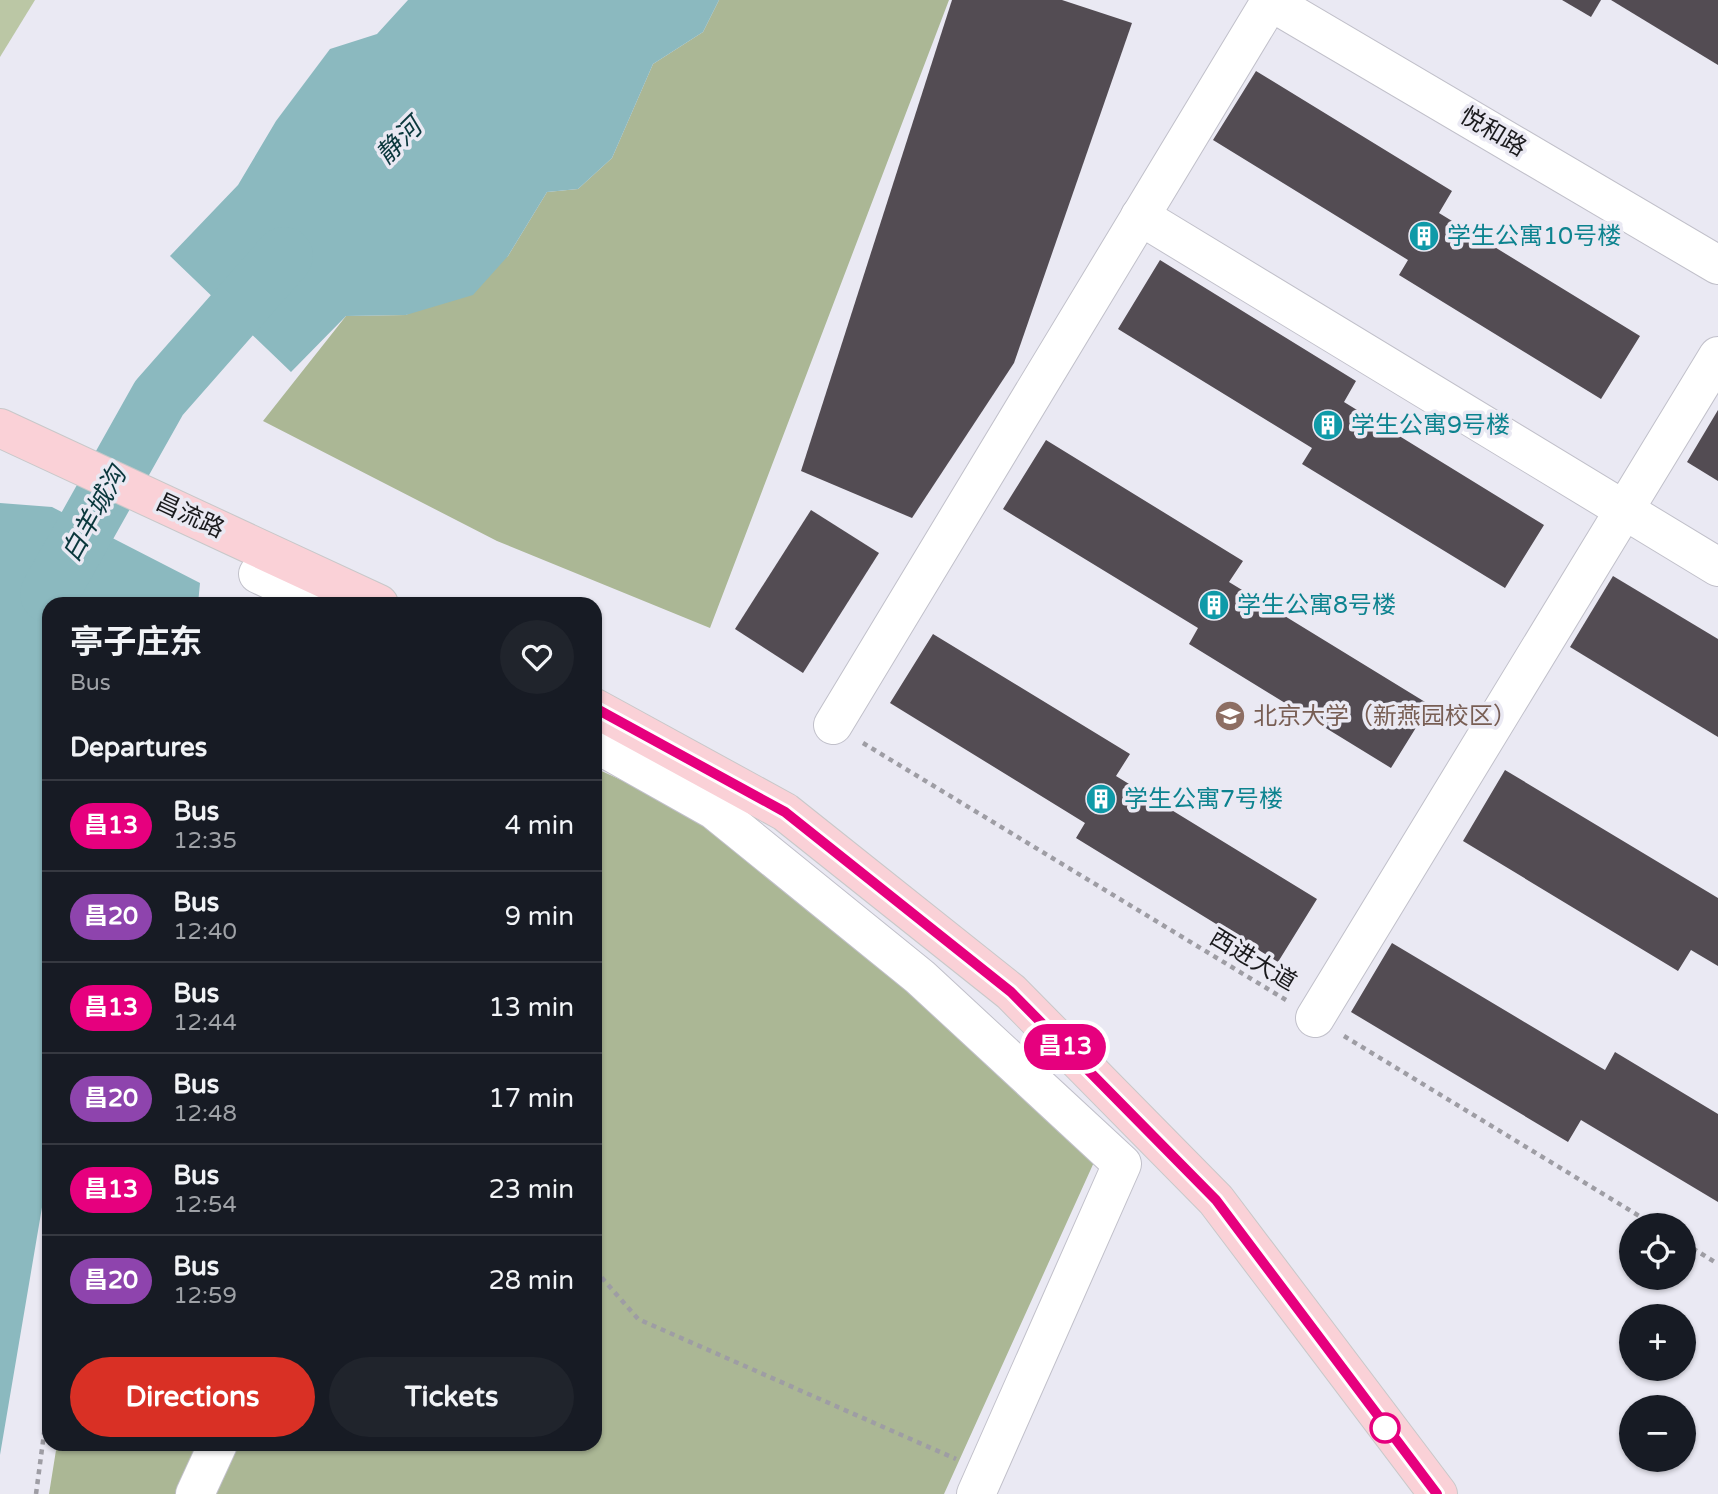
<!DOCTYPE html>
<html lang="en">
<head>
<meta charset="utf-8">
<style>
  body { margin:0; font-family:"Varela Round","Noto Sans SC",sans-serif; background:#20242c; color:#f1f3f6; height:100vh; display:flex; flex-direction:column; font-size:26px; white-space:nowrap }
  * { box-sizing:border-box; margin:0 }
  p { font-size:23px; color:#9ea1a6 }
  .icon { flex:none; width:38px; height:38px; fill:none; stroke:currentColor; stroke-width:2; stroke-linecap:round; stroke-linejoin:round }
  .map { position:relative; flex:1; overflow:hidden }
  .drawer { position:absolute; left:42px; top:597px; width:560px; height:854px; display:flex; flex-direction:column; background:#171b24; border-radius:21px; box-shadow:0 2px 5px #0004 }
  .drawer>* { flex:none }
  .badge { padding:0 14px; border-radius:23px; font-size:24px; line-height:46px }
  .buttons { position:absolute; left:1619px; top:1213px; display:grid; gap:14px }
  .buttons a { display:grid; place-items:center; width:77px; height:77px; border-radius:50%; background:#171b24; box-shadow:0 2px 5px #0004; font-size:35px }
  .map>.badge { position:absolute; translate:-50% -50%; box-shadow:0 0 0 4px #fff }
  h2 { padding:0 28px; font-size:26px; line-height:63px }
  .round { display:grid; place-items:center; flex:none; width:74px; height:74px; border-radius:37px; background:#20242c }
  .summary { display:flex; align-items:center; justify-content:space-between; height:119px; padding:0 28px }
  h1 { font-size:33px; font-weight:700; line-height:52px }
  .cta { display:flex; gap:14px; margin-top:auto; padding:14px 28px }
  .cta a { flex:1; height:80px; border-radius:42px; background:#d93025; color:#fff; font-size:28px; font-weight:700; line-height:80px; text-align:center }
  .cta a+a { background:#20242c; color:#f1f3f6 }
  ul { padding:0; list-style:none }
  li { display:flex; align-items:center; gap:21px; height:91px; padding:0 28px; border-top:2px solid #363941 }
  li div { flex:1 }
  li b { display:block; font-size:26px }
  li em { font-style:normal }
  li .badge { min-width:77px; font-weight:700; text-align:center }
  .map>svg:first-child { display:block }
  .green { fill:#bbc7a5 }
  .forest { fill:#abb795 }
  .water { fill:#8bb9bf }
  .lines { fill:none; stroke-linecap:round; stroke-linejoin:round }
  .river { stroke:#8bb9bf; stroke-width:58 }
  .building { fill:#534c53 }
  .minor-casing { stroke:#c1c0ca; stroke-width:40 }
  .major-casing { stroke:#c8c8c9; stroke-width:40 }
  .path { stroke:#9e9da4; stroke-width:4.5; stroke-dasharray:5 5; stroke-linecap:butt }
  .minor { stroke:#fff; stroke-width:38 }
  .major { stroke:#fad1d7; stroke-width:38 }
  .line-casing { stroke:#fff; stroke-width:16 }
  .line { stroke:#e6007e; stroke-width:10 }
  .stop-dot { fill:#fff; stroke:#e6007e; stroke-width:3.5 }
  .labels { text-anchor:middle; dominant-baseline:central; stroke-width:7; stroke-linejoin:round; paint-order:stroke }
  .street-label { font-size:24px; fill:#1a1a1d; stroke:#eae9f3 }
  .culture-label { font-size:24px; fill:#0d838f; stroke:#eae9f3; text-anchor:start }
  .education-label { font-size:24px; fill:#785e54; stroke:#eae9f3; text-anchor:start }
  .water-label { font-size:26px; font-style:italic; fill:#0a373c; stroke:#eae9f3 }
</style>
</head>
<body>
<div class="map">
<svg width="1718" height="1494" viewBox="0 0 1718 1494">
  <rect width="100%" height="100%" fill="#eae9f3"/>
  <path class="green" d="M0,0H35L0,57Z"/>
  <g class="forest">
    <path d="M719,0H949L710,628L497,541L263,421L346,316L406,315L508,256L547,192L578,189L612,158L653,64L703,32Z"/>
    <path d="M595,768L730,830L1095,1160L944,1494H49L57,1444H595Z"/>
  </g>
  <g class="water">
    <path d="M408,0H719L703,32L653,64L612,158L578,189L547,192L508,256L473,295L406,315L346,316L291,372L170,256L238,185L276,121L330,49L377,34Z"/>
    <path d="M0,503L52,507L200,583L198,604H49V1166L0,1455Z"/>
  </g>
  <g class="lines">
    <path class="river" d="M49,594L159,398L284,256"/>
  </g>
  <g class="building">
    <path d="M952,0H1062L1132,23L1014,363L912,518L801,471Z"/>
    <path d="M1562,0H1601L1591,17Z"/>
    <path d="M1611,0H1718V65Z"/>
    <path d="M1256,71L1452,191L1439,213L1640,336L1601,399L1399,275L1408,260L1213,140Z"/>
    <path d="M1160,260L1356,381L1344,402L1544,525L1505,588L1302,464L1312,448L1118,329Z"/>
    <path d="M1718,410V481L1687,462Z"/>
    <path d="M1046,440L1243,561L1229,582L1430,705L1391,768L1189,644L1198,628L1003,509Z"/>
    <path d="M811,510L879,553L803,673L735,629Z"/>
    <path d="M1613,576L1718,639V737L1570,647Z"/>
    <path d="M933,634L1130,754L1116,776L1317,899L1278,962L1076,838L1085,823L890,703Z"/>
    <path d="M1505,770L1718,898V966L1691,950L1678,971L1463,841Z"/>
    <path d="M1392,943L1605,1070L1615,1052L1718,1114V1202L1581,1120L1568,1142L1351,1012Z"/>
  </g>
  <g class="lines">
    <g class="minor-casing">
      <g id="minor">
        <path d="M1268,0L1718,265"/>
        <path d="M1140,216L1718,567"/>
        <path d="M258,574L322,604"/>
        <path d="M833,725L1271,0"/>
        <path d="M595,743L714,810L920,977L1122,1164L976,1494"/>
        <path d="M1315,1018L1718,356"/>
        <path d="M195,1494L218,1444"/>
      </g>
    </g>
    <g class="major-casing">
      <g id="major">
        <path d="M0,428L379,604"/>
        <path d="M595,708L785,812L1011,992L1216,1200L1438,1494"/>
      </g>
    </g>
    <g class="path">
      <path d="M863,743L1286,1000"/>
      <path d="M1344,1036L1654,1225"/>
      <path d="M1684,1243L1718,1264"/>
      <path d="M595,1270L638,1319L956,1459"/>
      <path d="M36,1494L49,1396"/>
    </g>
    <use href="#minor" class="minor"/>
    <use href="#major" class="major"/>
  </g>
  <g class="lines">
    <g class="line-casing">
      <path id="line" d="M595,708L785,812L1011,992L1216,1200L1437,1494"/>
    </g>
    <use href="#line" class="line"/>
  </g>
  <defs>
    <g id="building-disc" transform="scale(1.575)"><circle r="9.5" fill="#0f9aa8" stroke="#eae9f3"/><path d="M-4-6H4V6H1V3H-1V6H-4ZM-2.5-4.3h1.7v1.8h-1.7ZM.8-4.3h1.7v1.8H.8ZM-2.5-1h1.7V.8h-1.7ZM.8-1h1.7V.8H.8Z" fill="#fff"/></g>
    <g id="university-disc" transform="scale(1.575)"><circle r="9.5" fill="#8d6e63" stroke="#eae9f3"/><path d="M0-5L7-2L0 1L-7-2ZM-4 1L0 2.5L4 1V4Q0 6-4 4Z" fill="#fff"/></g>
  </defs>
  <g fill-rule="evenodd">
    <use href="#building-disc" x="1424" y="236"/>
    <use href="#building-disc" x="1328" y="425"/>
    <use href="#building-disc" x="1214" y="605"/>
    <use href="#university-disc" x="1230" y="716"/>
    <use href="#building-disc" x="1101" y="799"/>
  </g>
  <circle class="stop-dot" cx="1385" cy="1428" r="14"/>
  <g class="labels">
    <g class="street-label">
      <text transform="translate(1493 132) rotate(31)">悦和路</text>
      <text transform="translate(190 516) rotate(25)">昌流路</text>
      <text transform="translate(1253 960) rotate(31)">西进大道</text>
    </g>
    <g class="culture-label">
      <text x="1447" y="236">学生公寓10号楼</text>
      <text x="1351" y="425">学生公寓9号楼</text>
      <text x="1237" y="605">学生公寓8号楼</text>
      <text x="1124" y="799">学生公寓7号楼</text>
    </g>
    <g class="education-label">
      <text x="1253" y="716">北京大学（新燕园校区）</text>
    </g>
    <g class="water-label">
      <text transform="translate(399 141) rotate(-45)">静河</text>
      <text transform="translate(94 514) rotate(-61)">白羊城沟</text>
    </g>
  </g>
</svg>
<div class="buttons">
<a><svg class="icon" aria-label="locate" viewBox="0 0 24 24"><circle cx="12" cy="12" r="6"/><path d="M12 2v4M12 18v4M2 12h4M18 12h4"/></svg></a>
<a>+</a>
<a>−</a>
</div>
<b class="badge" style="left:1065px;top:1047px;background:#e6007e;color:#fff">昌13</b>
<section class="drawer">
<div class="summary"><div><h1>亭子庄东</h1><p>Bus</p></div><a class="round"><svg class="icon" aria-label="heart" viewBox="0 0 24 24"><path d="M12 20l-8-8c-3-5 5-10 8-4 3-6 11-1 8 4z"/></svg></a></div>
<h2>Departures</h2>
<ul>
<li><span class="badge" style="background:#e6007e;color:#fff">昌13</span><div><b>Bus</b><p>12:35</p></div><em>4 min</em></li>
<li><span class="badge" style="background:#8e44ad;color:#fff">昌20</span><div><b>Bus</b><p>12:40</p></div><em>9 min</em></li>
<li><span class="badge" style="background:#e6007e;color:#fff">昌13</span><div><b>Bus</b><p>12:44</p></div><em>13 min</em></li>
<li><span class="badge" style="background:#8e44ad;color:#fff">昌20</span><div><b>Bus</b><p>12:48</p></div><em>17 min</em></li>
<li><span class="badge" style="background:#e6007e;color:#fff">昌13</span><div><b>Bus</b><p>12:54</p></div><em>23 min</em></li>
<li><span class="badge" style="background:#8e44ad;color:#fff">昌20</span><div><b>Bus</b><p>12:59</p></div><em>28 min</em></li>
</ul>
<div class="cta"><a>Directions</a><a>Tickets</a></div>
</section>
</div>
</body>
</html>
